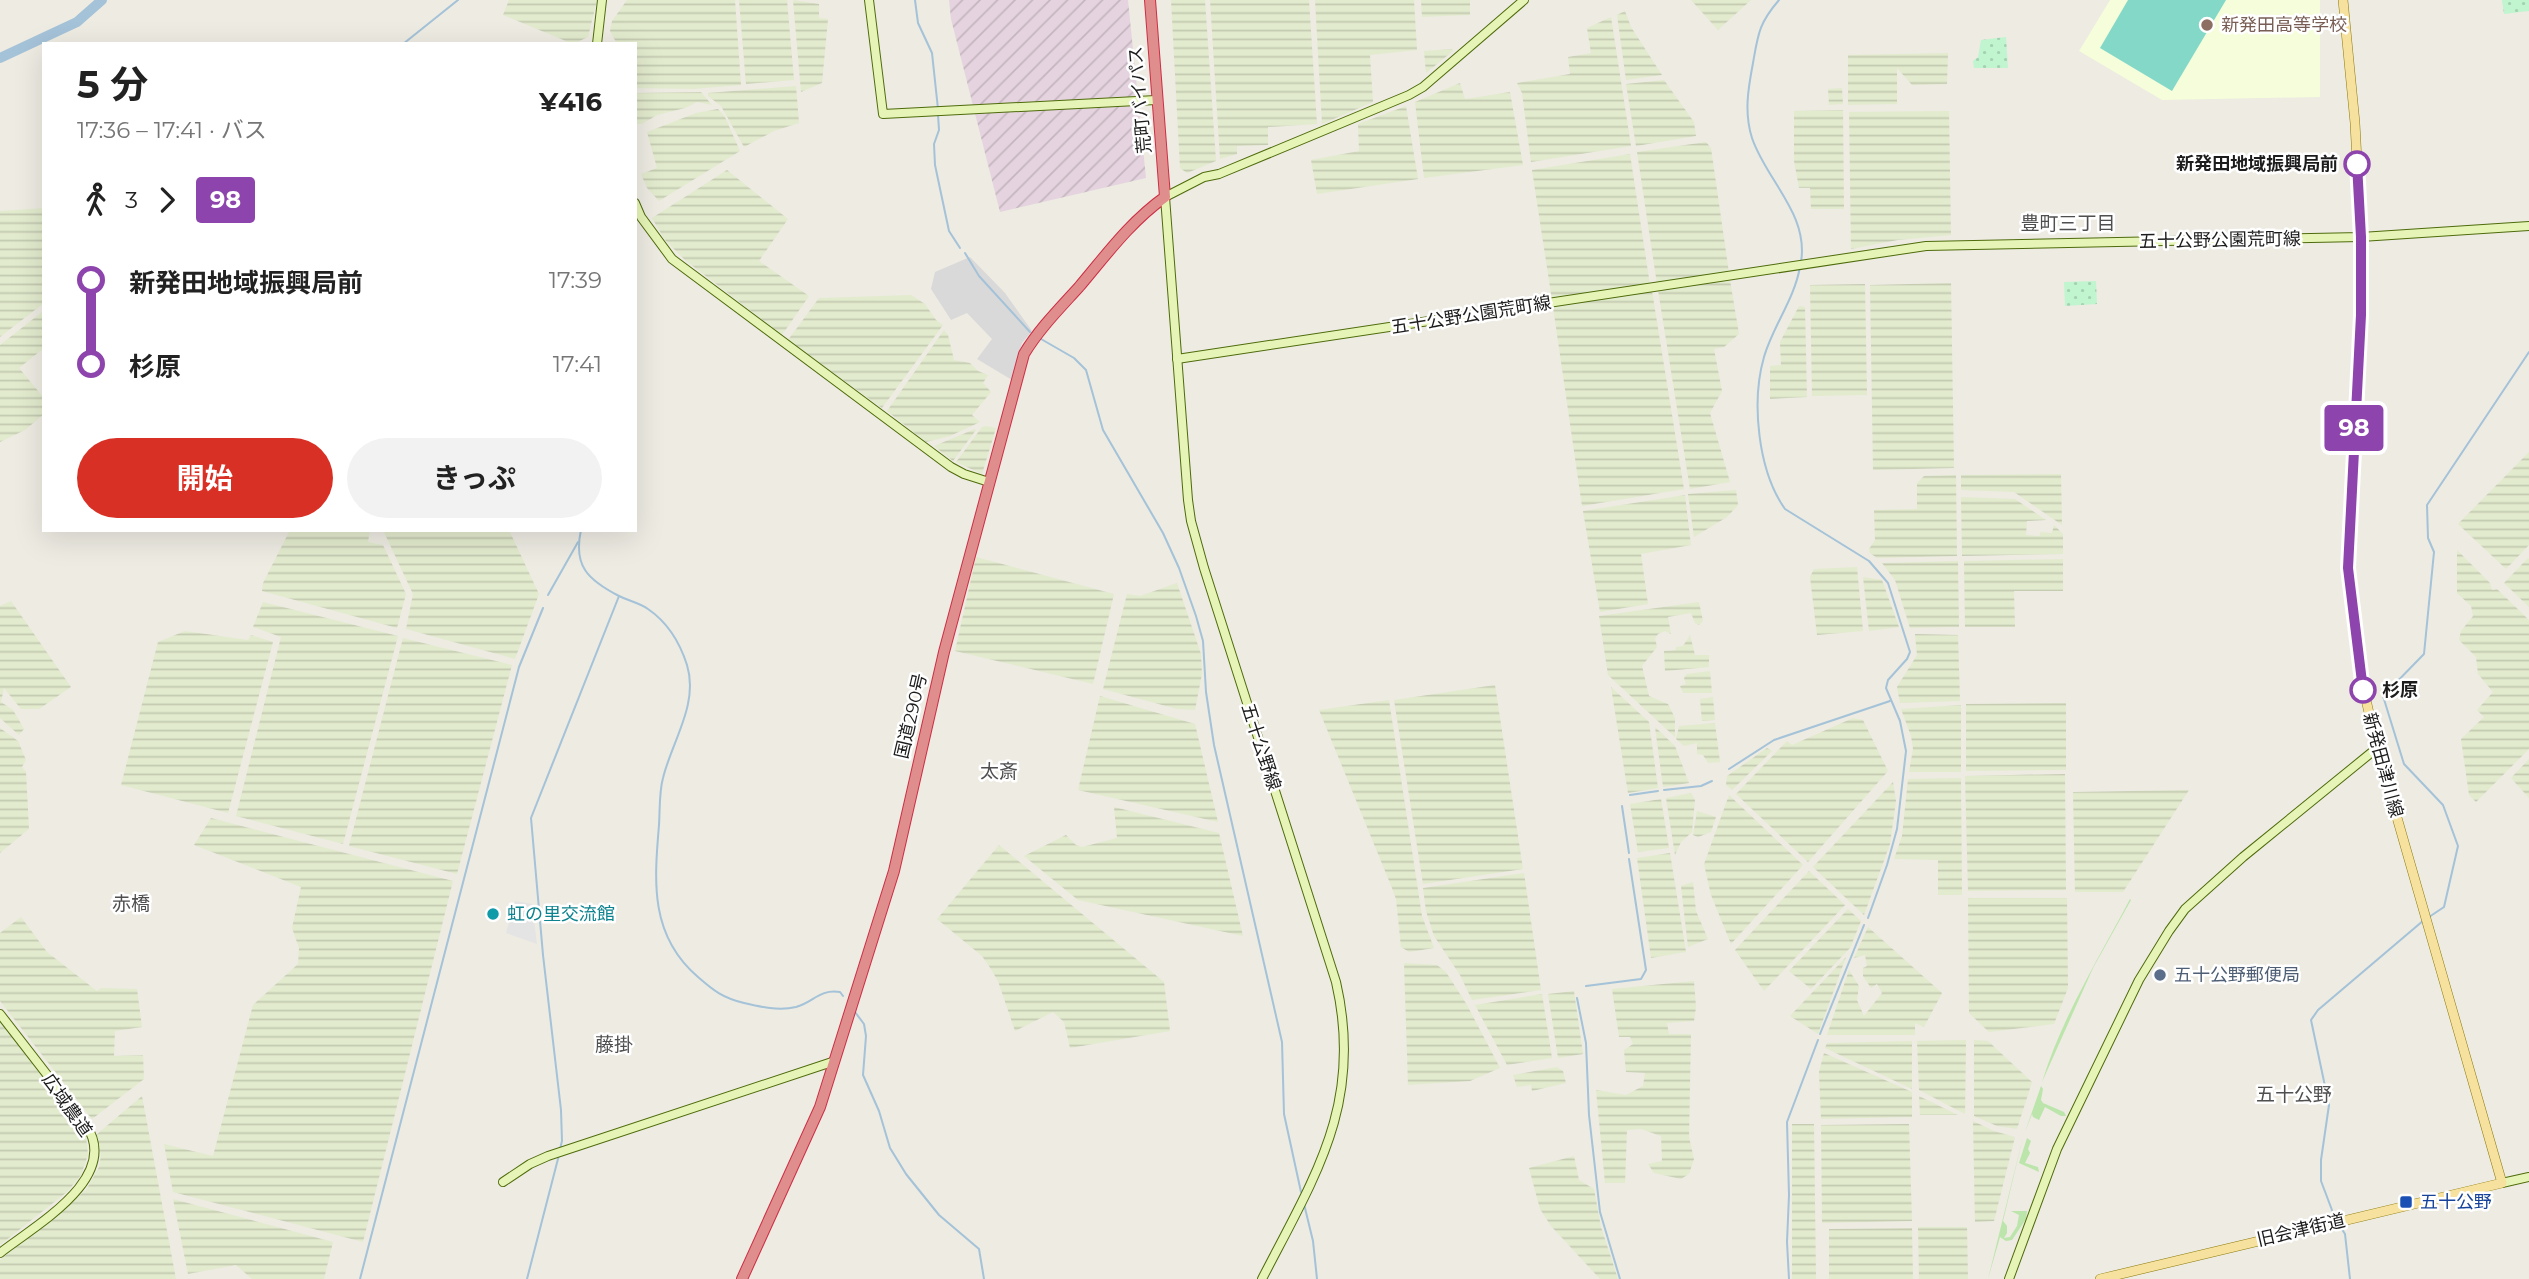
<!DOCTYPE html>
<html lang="ja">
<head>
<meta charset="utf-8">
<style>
  body { margin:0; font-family:Montserrat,"Noto Sans JP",sans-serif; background:#f2f2f2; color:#222; height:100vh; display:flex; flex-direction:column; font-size:26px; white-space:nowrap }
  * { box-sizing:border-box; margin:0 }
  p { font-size:23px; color:#767676 }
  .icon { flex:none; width:38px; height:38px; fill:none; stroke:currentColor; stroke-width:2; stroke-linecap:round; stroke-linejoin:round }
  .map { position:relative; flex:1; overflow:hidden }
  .side { position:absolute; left:42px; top:42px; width:595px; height:490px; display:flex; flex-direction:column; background:#fff; border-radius:0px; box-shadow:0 7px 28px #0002 }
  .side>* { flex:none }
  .badge { padding:0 14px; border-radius:5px; font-size:24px; line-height:46px }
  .map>.badge { position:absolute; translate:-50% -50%; box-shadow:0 0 0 4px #fff }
  .legs { display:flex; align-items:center; gap:10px; height:77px; padding:0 35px; font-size:23px }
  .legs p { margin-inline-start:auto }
  .overview { display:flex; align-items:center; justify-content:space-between; height:119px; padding:0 35px }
  h1 { font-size:38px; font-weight:700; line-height:52px }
  .action { display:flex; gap:14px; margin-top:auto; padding:14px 35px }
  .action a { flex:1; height:80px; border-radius:42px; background:#d93025; color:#fff; font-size:28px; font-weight:700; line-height:80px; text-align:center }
  .action a+a { background:#f2f2f2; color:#222 }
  ul { padding:0 35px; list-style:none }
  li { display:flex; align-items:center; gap:24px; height:84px; font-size:26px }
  li i { display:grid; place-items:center; width:10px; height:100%; margin:0 9px; background:currentColor }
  li i::after { content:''; width:18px; height:18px; margin:-9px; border:5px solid; border-radius:50%; background:#fff }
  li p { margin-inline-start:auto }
  li:first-child i { background:linear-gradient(#0000 50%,currentColor 0) }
  li:last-child i { background:linear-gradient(currentColor 50%,#0000 0) }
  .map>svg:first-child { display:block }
  .residential { fill:#dad9d9 }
  .industrial { fill:url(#industrial-furrows) }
  .education { fill:#f6fddb }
  .farmland { fill:url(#farmland-rules) }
  .grass { fill:#bbe5aa }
  .park { fill:url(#park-dots) }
  .pitch { fill:#84d8c8 }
  .parking { fill:#e4e4e4 }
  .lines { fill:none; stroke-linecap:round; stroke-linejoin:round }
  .stream { stroke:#a4c2d8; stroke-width:2 }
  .river { stroke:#a4c2d8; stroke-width:10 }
  .secondary-casing { stroke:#4e6b0b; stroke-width:10 }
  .primary-casing { stroke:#8b7909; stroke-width:10 }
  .highway-casing { stroke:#cc2e45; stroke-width:12 }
  .secondary { stroke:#e6f5b7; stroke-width:8 }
  .primary { stroke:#f6e19e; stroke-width:9 }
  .highway { stroke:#e08e8d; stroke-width:10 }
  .line-1-casing { stroke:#fff; stroke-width:16 }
  .line-1 { stroke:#8e44ad; stroke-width:10 }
  .education-dot { fill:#8d6e63; stroke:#fff; stroke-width:2.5 }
  .stop-1-dot { fill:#fff; stroke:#8e44ad; stroke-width:3.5 }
  .culture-dot { fill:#0f9aa8; stroke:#fff; stroke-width:2.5 }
  .service-dot { fill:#5c6f8a; stroke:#fff; stroke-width:2.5 }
  .transit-dot { fill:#1a4fb4; stroke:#fff; stroke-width:2.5 }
  .labels { text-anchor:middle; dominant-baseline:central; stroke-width:5; stroke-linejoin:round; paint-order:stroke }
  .education-label { font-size:18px; fill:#785e54; stroke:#fff; text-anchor:start }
  .street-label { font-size:18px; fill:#1c1c1c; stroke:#fff }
  .stop-label { font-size:18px; font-weight:bold; fill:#1c1c1c; stroke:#fff; text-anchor:end }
  .culture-label { font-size:18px; fill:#0d838f; stroke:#fff; text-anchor:start }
  .service-label { font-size:18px; fill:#4e5e75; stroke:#fff; text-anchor:start }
  .transit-label { font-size:18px; fill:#164399; stroke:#fff; text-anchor:start }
  .neighbourhood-label { font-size:19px; fill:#4f4f4f; stroke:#fff }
</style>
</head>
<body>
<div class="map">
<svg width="2529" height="1279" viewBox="0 0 2529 1279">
  <defs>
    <pattern id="industrial-furrows" width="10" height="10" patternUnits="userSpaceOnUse" patternTransform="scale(1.75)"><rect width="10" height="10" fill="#e5d4df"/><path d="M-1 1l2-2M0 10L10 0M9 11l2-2" fill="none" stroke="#c4b5bf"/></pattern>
    <pattern id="farmland-rules" width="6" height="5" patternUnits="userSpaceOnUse" patternTransform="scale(1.75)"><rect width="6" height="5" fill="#e3ebce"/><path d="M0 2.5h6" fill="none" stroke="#c2c9b0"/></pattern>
    <pattern id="park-dots" width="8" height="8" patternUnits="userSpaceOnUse" patternTransform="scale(1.75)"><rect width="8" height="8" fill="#c0f5cf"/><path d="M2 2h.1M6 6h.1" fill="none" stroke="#a4d1b1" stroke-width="1.8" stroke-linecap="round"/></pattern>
  </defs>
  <rect width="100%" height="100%" fill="#edebe2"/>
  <path class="residential" d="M970,257L1005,293L1032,331L1022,343L1012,380L977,359L992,339L967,313L951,320L931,289L935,272Z"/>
  <path class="industrial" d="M949,0H1128L1146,178L1000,212L951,19Z"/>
  <path class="education" d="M2110,0H2320V97L2162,100L2079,51Z"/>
  <g class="farmland">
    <path d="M509,0H597L588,37L573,44L503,15Z"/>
    <path d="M627,0H735L741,85L693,89L635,88V44H617L610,31L612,21Z"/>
    <path d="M739,0H787L794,80L746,84Z"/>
    <path d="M793,0L819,4V18L828,19L822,83L801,92Z"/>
    <path d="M1171,0H1205L1216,161L1187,173L1180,168Z"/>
    <path d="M1210,0H1309L1317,124L1268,127V145L1237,146V154L1220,159Z"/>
    <path d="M1315,0H1414L1417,50L1370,55L1373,102L1322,124Z"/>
    <path d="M1421,0H1470V15L1422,17Z"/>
    <path d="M1691,0H1751L1718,30Z"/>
    <path d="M1625,11L1631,27L1662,75L1626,80L1617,15Z"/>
    <path d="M1611,17L1631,146L1531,162L1522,93L1517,83L1570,74L1568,57L1591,53L1587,28Z"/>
    <path d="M1452,49L1453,51L1426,73L1424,51Z"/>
    <path d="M1948,53L1947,84L1912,85L1897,68V104L1848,105V55Z"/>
    <path d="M1664,80L1694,122L1696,136L1636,146L1626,84Z"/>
    <path d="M1460,83L1465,99L1510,92L1523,165L1424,178L1415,102Z"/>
    <path d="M796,86L799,123L774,131L744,147L721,106L708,96V93Z"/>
    <path d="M1842,88L1843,104L1829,105L1828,89Z"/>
    <path d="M701,92L712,105L697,102L685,108L657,115L642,124H635V93Z"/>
    <path d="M1406,106L1418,179L1317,194L1311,160L1359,151L1358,124Z"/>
    <path d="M718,109L725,117L740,151L659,201L647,188L641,174L657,168L647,132L696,113Z"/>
    <path d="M1843,110L1844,209H1811L1810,188H1799L1794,161V111Z"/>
    <path d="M1949,111L1951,235L1898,240L1851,249L1849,112Z"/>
    <path d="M1706,142L1711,148L1729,273L1657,284L1637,152Z"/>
    <path d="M1630,154L1650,285L1552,300L1532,170Z"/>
    <path d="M727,170L788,219L759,261L809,296L782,335L685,260L665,240L652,218Z"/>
    <path d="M44,208V303L0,337V211Z"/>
    <path d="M1730,280L1739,334L1724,347L1714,349L1722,391L1710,413L1730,482L1690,489L1658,290Z"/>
    <path d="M1951,283L1954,468L1873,470L1870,285Z"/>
    <path d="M1865,284L1867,395L1812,396L1810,285Z"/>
    <path d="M1652,291L1684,489L1582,506L1553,307Z"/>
    <path d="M911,295L925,304L936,320L943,325L882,408L788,340L819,298Z"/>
    <path d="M1799,306L1805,307L1807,397L1770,399V366L1781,365L1780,342Z"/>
    <path d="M42,312L44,348L19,368L43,397L44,414L25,430L0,442V345Z"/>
    <path d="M944,330L948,335L954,360L970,363L978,371L988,375L983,383L991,392L972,415L980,422L950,436L926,442L887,411Z"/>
    <path d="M986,426L996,428L982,474L956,462L982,427Z"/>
    <path d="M975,429L976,430L953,461L934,446Z"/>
    <path d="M2529,452V545L2506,569L2458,524Z"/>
    <path d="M2061,474L2062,525L2014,492L1961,490V475Z"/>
    <path d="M1956,475L1957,556L1877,558L1870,553L1869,549L1875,540L1874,510L1917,509V483L1924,476Z"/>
    <path d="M1736,490L1738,505L1727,517L1694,537L1688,494Z"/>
    <path d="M1685,495L1691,545L1641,554L1648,604L1600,612L1583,511Z"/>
    <path d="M1961,497L2015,499L2046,520L2027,521L2026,535L2040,536V532L2052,533L2054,525L2063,534V554L1962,556Z"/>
    <path d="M290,530H370L368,542L383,545L406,594L397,628L262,591L263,583Z"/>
    <path d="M383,530H509L539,594L515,659L406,629L413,594Z"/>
    <path d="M2457,550L2490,583L2492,590L2497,589L2529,620V749L2476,802L2469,795L2461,739L2484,717L2477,710L2493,692L2478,674L2476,657L2459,640L2461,631L2473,616L2471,606L2457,593Z"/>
    <path d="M976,557L1114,594L1093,684L955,651Z"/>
    <path d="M2528,558L2529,559V607L2504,583Z"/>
    <path d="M2063,559V591H2014L2015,627H1965L1964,561Z"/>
    <path d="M1958,561L1959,627L1910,628L1895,580L1882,563Z"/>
    <path d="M1857,567L1863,631L1817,635L1810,577L1814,569Z"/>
    <path d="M1863,577L1882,580L1899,627L1869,631Z"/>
    <path d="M1177,583L1201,654L1202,674L1195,710L1177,709L1103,689L1127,594L1140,596Z"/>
    <path d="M11,601L71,687L39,709H21L4,688L1,702L13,710L24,729L19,735L0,718V606Z"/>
    <path d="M263,602L398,636L343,844L236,816L281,637L253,627Z"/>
    <path d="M1699,602L1703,621L1699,625L1695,623L1691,613L1668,617L1671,634L1665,631L1658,634L1655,638L1657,647L1642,666L1649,696L1668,704L1675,718V737L1608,675L1599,616Z"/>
    <path d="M185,631L248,640L251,635L273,642L228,813L121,785L158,642Z"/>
    <path d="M1915,634L1958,635L1960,701L1900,703L1897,687L1917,655Z"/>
    <path d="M1690,635L1695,655H1709V667L1665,671L1664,651L1676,650V647L1683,646Z"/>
    <path d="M403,638L512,665L457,874L349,846Z"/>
    <path d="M1710,671L1712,693H1683L1680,686L1686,684L1684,678L1687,674Z"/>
    <path d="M1495,685L1523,869L1423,884L1394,700Z"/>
    <path d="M1611,687L1649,722L1658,788L1628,793Z"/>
    <path d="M1100,696L1195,724L1218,822L1078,790Z"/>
    <path d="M1713,697L1715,720L1702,721L1700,699Z"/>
    <path d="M1389,700L1422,916L1434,948L1409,952L1401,947L1396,899L1392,888L1319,710Z"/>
    <path d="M2066,703V770L1966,771V704Z"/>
    <path d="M1961,705V772H1909L1913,749L1911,736L1901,709Z"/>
    <path d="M1853,718L1863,720L1888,771L1808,862L1736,794L1787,741L1792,745Z"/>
    <path d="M1715,723L1720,762L1708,763L1703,755L1697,754V743L1684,746L1676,739L1679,726Z"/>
    <path d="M1655,727L1675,746L1689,783L1663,787Z"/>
    <path d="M0,728L18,741L26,760L22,767L26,772L29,829L0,853Z"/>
    <path d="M1767,748L1772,751L1732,790L1726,785L1727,776Z"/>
    <path d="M2529,759V798L2511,778Z"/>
    <path d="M2065,774L2066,890L1968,891L1965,776Z"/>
    <path d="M1961,778L1962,895H1938V860L1894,859L1902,836L1908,779Z"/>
    <path d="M1893,782L1896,801L1890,844L1864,915L1813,867Z"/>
    <path d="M2189,790L2123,892H2075L2073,792Z"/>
    <path d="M1691,793L1695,800L1692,832L1681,842L1675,855L1666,798Z"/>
    <path d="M1729,795L1803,865L1731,944L1711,895L1704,864Z"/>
    <path d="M1661,799L1669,848L1638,852L1630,804Z"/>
    <path d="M1114,807L1219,833L1243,936L1078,900L1024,856L1066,835L1076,845L1082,847L1117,838Z"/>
    <path d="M1697,811L1716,817L1711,832L1698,837L1693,835Z"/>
    <path d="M211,818L453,881L363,1242L173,1192L164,1144L213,1156L253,1005L298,964L299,948L292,928L301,887L194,845Z"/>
    <path d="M999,845L1164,982L1170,1031L1070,1048L1064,1022L1053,1012L1015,1031L998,981L989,966L982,956L937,919Z"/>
    <path d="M1670,853L1686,952L1651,958L1637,858Z"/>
    <path d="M1809,871L1845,905L1764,991L1735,950Z"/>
    <path d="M1524,873L1541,990L1472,1000L1460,975L1434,936L1426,911L1423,888Z"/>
    <path d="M1693,882L1696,911L1708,939L1688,947L1681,886Z"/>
    <path d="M1968,898H2067L2068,988L2054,1024L1989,1032L1969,1013Z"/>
    <path d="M1848,909L1861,921L1850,948L1811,989L1789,971Z"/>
    <path d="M21,917L47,952L97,991L101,988L137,989L142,1027L115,1031L114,1056L143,1055L144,1079L92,1119L0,1001V933Z"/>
    <path d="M1868,927L1942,993L1924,1027L1915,1023V1035H1827L1849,970L1859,986L1857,1000L1864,1016L1882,993L1877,984L1871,988L1863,976V968L1867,966L1865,955L1854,958Z"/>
    <path d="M1846,957L1818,1034L1790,1016Z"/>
    <path d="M1404,963L1437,965L1446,972L1467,1005L1500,1068L1470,1081L1408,1085Z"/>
    <path d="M1694,981L1696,1007L1694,1021L1667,1023L1669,1034H1691L1689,1137L1694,1159L1689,1174L1681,1179L1654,1173L1648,1164L1662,1161L1661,1136L1641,1129L1627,1130L1625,1183H1605L1596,1090L1626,1095L1643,1086L1645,1073L1626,1072L1624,1050L1633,1044L1630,1037H1619L1612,989Z"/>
    <path d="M1574,991L1583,1054L1558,1058L1548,994Z"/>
    <path d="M1542,994L1552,1058L1507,1065L1475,1005Z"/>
    <path d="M0,1019L81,1123L86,1136L88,1155L81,1175L67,1192L0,1245Z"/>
    <path d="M1966,1040L1965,1114L1919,1090L1917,1041Z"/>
    <path d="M1974,1040L1988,1041L2032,1082L2017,1129L1997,1126L1974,1116Z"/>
    <path d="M1912,1041V1089L1825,1048L1827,1043Z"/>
    <path d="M1824,1053L1912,1092V1117L1821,1119L1819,1072Z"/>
    <path d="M1557,1067L1563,1071L1566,1083L1532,1091L1531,1085L1517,1087L1513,1075Z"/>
    <path d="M142,1096L176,1279H0V1260L86,1190L99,1167L101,1155L96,1135Z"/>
    <path d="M1919,1096L1958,1115H1920Z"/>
    <path d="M1973,1121L1994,1131L2015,1137L1994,1221L1975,1222Z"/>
    <path d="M1792,1124H1814L1816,1279H1792Z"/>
    <path d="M1909,1124L1912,1221L1822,1223L1821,1125Z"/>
    <path d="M1574,1156L1579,1180L1594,1189L1601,1227L1618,1279H1600L1551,1226L1540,1209L1529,1168Z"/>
    <path d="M173,1199L333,1242L324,1279H252L236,1265L188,1274Z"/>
    <path d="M1918,1227H1967L1968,1279H1919Z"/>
    <path d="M1912,1228L1913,1279H1829V1229Z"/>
  </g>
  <g class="grass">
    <path d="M2130,899L2131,900L2093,968L2042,1082C2062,1017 2099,958 2130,899Z"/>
    <path d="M2041,1086L2043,1089L2041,1100L2043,1103L2064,1112L2066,1116H2061L2045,1107L2039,1120L2033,1117L2032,1114L2025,1132Z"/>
    <path d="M2023,1137L2003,1221L2007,1226V1233L2004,1238L2010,1237L2017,1226L2019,1215L2011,1211H2027L2026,1219L2012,1240L2006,1241L2000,1237L1988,1279Z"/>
    <path d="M2027,1138L2031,1141L2028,1149L2030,1153L2025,1163L2038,1167L2039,1172L2019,1163Z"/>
  </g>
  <g class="park">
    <path d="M2502,0H2529V11L2504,14Z"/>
    <path d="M2006,37L2008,68H1974L1973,61L1978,57L1981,40Z"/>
    <path d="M2096,281L2097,304L2065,306L2064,282Z"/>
  </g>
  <path class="pitch" d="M2128,0H2226L2172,91L2100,48Z"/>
  <path class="parking" d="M515,901L532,904L537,944L506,933Z"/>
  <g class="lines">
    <g class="stream">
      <path d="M915,0L918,23L932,53L938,109"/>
      <path d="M1779,0C1759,23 1758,34 1753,63C1748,89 1744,113 1752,138C1766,180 1809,214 1801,262"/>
      <path d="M403,44L458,0"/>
      <path d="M938,115L939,130L934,144L935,165L949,231L960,248"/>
      <path d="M965,253L979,276L1030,332"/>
      <path d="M1800,267C1794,300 1773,326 1764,357C1751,402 1758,471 1785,509L1869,561L1888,583L1910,652L1907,659L1888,680L1886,688L1900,721L1906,751L1897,829L1887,865L1868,918"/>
      <path d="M1041,339L1074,358L1086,370L1103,430L1163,533L1179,568L1196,616L1203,641L1206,692L1214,745L1282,1042L1284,1114L1301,1192"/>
      <path d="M581,530C573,566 588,580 619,596C629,601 640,603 648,609C667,622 680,643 687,665C699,704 672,741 663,778C659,792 660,810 659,825C654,883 650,936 698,977C714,991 723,998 744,1003C761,1007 779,1011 796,1007C814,1002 819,989 840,992L843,996"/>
      <path d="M548,595L578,542"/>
      <path d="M1729,769L1774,740L1890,701"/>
      <path d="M1664,790L1701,786L1712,781"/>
      <path d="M1630,795L1658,791"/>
      <path d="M1622,806L1629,853"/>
      <path d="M2429,917L2444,907L2458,846L2443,805L2404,764L2383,696L2424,654L2434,552L2428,538L2427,505L2529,352"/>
      <path d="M1586,986L1641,979L1646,970L1629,859"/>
      <path d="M1577,998L1586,1043L1589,1115L1600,1212L1620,1279"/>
      <path d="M855,1012L864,1024L866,1036L863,1075L879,1111L890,1148L906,1174L939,1215L979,1249L984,1279"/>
      <path d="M1820,1034L1864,925"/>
      <path d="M560,1149L562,1141L561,1110L543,955L531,818L619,596"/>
      <path d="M1304,1204L1313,1241L1317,1279"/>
      <path d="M2335,1218L2321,1181V1160L2329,1105L2311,1020L2318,1010L2424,920"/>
      <path d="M2340,1226L2345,1234L2350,1279"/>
      <path d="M360,1279L519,667L543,608"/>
      <path d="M527,1279L559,1155"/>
      <path d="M1789,1279L1787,1242L1789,1195L1787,1122L1818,1040"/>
    </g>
    <path class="river" d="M0,58L77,22L102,0"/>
    <g class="secondary-casing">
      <g id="secondary">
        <path d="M869,0L883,114L1156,100"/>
        <path d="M597,44L602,0"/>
        <path d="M635,203L641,217L672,259L951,467L964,474L989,482"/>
        <path d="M1177,359L1926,246L2361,237L2529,226"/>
        <path d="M0,1014L86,1125C122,1178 34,1226 0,1253"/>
        <path d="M503,1182L530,1164L548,1156L835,1061"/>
        <path d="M2502,1183L2529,1177"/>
        <path d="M1262,1279C1315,1176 1364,1103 1336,982L1204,568L1191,521L1188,500L1165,197L1204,177L1219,174L1409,95L1423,87L1524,0"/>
        <path d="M2009,1279L2057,1149L2139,980L2169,931L2185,909L2243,857L2377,748"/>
      </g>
    </g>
    <g class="primary-casing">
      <path id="primary" d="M2100,1279L2502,1183L2377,748L2359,669L2348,568L2361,315V237L2355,123L2343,0"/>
    </g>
    <g class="highway-casing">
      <path id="highway" d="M742,1279L820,1107L894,871L944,652L1024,354C1039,329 1060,308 1079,287C1106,255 1131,221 1165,197L1150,0"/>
    </g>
    <use href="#secondary" class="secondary"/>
    <use href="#primary" class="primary"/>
    <use href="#highway" class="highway"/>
  </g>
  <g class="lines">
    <g class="line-1-casing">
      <path id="line-1" d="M2357,164L2361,237V315L2348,568L2363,690"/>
    </g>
    <use href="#line-1" class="line-1"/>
  </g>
  <circle class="education-dot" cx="2207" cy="25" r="7"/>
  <g class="stop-1-dot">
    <circle cx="2357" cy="164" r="12"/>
    <circle cx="2363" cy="690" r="12"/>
  </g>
  <circle class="culture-dot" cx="493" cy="914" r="7"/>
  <circle class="service-dot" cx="2160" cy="975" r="7"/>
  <rect class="transit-dot" x="2399" y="1195" width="14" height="14" rx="3.5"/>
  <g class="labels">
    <g class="education-label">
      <text x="2221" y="25">新発田高等学校</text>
    </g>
    <g class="street-label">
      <text transform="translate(1140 100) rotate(-95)">荒町バイパス</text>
      <text transform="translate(2220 240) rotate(-1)">五十公野公園荒町線</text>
      <text transform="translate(1471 315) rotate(-9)">五十公野公園荒町線</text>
      <text transform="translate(911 716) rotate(-77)">国道290号</text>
      <text transform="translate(1261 747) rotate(72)">五十公野線</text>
      <text transform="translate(2383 765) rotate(75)">新発田津川線</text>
      <text transform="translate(67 1105) rotate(55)">広域農道</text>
      <text transform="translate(2301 1230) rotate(-13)">旧会津街道</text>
    </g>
    <g class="stop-label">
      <text x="2338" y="164">新発田地域振興局前</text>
      <text x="2382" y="690" text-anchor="start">杉原</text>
    </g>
    <g class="culture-label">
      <text x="507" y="914">虹の里交流館</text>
    </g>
    <g class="service-label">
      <text x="2174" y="975">五十公野郵便局</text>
    </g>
    <g class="transit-label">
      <text x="2420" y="1202">五十公野</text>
    </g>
    <g class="neighbourhood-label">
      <text x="2068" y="223">豊町三丁目</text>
      <text x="999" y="771">太斎</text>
      <text x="131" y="903">赤橋</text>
      <text x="614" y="1044">藤掛</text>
      <text x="2294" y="1094">五十公野</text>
    </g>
  </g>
</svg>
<b class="badge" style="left:2354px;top:428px;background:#8e44ad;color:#fff">98</b>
<section class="side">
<div class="overview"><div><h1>5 分</h1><p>17:36 – 17:41 · バス</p></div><b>¥416</b></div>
<div class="legs"><svg class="icon" aria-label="walk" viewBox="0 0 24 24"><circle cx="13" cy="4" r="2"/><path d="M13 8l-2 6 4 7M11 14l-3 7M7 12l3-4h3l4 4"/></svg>3<svg class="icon" aria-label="forward" viewBox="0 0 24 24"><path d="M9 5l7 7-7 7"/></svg><b class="badge" style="background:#8e44ad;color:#fff">98</b></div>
<ul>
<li><i style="color:#8e44ad"></i><b>新発田地域振興局前</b><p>17:39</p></li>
<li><i style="color:#8e44ad"></i><b>杉原</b><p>17:41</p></li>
</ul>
<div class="action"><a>開始</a><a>きっぷ</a></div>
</section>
</div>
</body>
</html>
